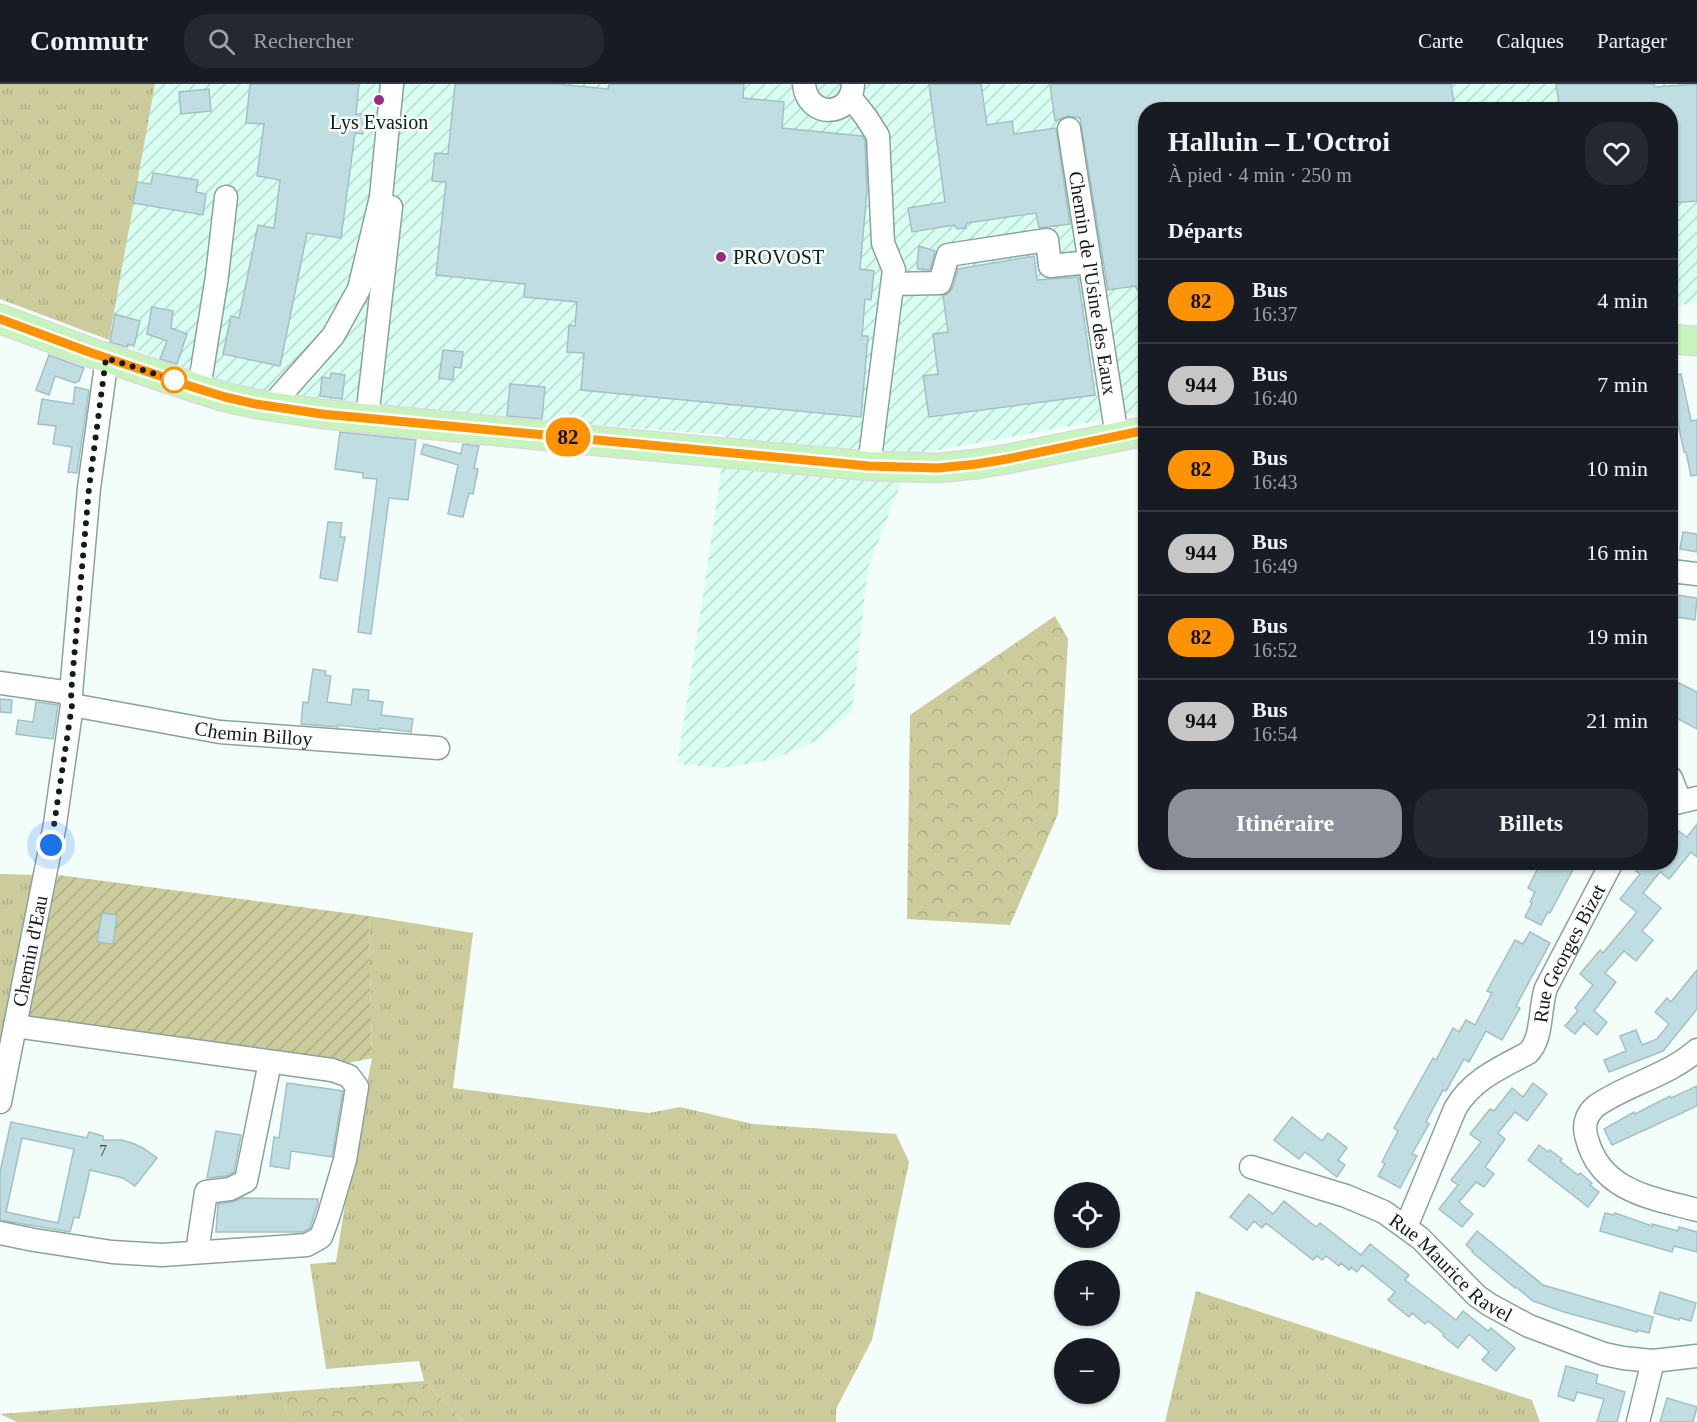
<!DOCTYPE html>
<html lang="fr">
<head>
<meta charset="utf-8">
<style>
  body { margin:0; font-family:Georgia,serif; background:#242831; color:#f1f3f6; height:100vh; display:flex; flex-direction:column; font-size:22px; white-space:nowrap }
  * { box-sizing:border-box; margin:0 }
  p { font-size:20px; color:#9ea1a6 }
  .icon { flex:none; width:33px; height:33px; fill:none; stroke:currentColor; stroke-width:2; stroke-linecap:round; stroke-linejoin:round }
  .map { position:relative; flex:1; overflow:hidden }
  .sheet { position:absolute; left:1138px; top:18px; width:540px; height:768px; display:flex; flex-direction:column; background:#171b24; border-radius:24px; box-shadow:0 2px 4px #0004 }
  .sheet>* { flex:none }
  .badge { padding:0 12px; border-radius:20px; font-size:21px; line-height:39px }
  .tools { position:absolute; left:1054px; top:1098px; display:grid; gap:12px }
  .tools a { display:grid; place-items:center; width:66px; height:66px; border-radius:50%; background:#171b24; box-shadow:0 2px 4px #0004; font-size:30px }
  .you { position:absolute; width:30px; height:30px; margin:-15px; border:4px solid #fff; border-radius:50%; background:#1a73e8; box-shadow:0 0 0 9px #1a73e833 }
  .map>.badge { position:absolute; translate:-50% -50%; box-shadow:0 0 0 3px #fff }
  h2 { padding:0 30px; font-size:22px; line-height:54px }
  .round { display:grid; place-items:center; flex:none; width:63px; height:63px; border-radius:24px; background:#242831 }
  .summary { display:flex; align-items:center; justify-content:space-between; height:102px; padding:0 30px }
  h1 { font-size:28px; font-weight:700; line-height:45px }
  .button { display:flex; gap:12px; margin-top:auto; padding:12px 30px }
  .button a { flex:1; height:69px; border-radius:24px; background:#8c9099; color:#fff; font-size:24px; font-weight:700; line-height:69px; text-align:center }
  .button a+a { background:#242831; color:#f1f3f6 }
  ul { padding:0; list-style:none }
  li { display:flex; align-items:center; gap:18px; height:84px; padding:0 30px; border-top:2px solid #363941 }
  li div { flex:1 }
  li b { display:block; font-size:22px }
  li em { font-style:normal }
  li .badge { min-width:66px; font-weight:700; text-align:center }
  header { display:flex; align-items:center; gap:36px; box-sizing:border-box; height:84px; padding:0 30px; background:#171b24; border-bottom:2px solid #363941 }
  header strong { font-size:28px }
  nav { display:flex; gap:33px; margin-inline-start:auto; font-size:21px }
  .search { width:420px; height:54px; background:#242831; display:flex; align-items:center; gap:15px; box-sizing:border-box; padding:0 21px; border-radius:24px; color:#9ea1a6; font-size:22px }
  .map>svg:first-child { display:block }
  .industrial { fill:url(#industrial-furrows) }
  .grass { fill:url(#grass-tufts) }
  .forest { fill:url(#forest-crowns) }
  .garden { fill:url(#garden-furrows) }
  .building { fill:#c0dee1; stroke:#a2c0c3; stroke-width:1.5; fill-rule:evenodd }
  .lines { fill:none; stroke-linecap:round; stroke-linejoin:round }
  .minor-casing { stroke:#89a39a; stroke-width:25 }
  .major-casing { stroke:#d9dbda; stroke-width:31 }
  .minor { stroke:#fff; stroke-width:22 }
  .major { stroke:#c6f4bc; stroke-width:28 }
  .line-casing { stroke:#fff; stroke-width:14 }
  .line { stroke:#ff9200; stroke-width:9 }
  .walk { stroke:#121c19; stroke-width:6; stroke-dasharray:0 10.8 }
  .poi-dot { fill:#992987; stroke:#f3fefa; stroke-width:2 }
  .stop-dot { fill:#fff; stroke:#ff9200; stroke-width:3 }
  .labels { text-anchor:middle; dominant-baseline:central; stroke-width:5; stroke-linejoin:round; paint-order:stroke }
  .number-label { font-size:16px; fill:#3e4c4b }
  .poi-label { font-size:20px; fill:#121c19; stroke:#f3fefa }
  .street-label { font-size:20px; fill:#121c19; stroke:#f3fefa }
</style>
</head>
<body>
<header>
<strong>Commutr</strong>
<div class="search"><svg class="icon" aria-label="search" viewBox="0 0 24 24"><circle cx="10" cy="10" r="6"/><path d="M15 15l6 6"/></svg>Rechercher</div>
<nav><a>Carte</a><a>Calques</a><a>Partager</a></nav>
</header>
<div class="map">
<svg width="1697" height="1338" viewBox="0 0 1697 1338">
  <defs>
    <pattern id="industrial-furrows" width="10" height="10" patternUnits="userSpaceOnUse" patternTransform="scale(1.5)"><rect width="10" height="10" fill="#d8fef1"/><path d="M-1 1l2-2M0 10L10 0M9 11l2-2" fill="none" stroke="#b8d9ce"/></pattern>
    <pattern id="grass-tufts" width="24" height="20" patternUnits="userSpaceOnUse" patternTransform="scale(1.5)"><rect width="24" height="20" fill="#cbcb9c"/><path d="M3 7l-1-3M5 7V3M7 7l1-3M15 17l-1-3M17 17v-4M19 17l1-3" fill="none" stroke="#adae86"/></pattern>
    <pattern id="forest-crowns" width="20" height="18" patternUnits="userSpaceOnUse" patternTransform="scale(1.5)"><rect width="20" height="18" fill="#cbcb9c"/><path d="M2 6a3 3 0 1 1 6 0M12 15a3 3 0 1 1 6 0" fill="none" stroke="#adae86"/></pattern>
    <pattern id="garden-furrows" width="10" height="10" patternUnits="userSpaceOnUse" patternTransform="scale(1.5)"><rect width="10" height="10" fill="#cbcb9c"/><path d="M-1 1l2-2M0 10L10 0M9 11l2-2" fill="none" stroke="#adae86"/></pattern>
  </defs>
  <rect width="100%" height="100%" fill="#f3fefa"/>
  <path class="industrial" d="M155,0H1697V217L1671,224V26H1146V328L912,371L868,484L852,627L818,656L774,675L723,684L677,680L709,473L726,351L364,323L228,301L109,256Z"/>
  <g class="grass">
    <path d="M0,0H155L109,256L0,215Z"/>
    <path d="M0,790L37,791L0,960Z"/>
    <path d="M369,832L473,849L453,1004L649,1029L680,1023L753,1040L896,1050L909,1078L872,1256L836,1325V1338H464L424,1297L419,1277L326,1285L310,1180L336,1178L348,1101L372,974Z"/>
    <path d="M1196,1207L1532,1316L1540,1338H1165Z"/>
    <path d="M280,1308L290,1338H17L0,1330Z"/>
  </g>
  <g class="forest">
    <path d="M1055,532L1068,555L1058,730L1010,841L907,835L910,631Z"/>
    <path d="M424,1297L464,1338H290L280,1308Z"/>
  </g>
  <path class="garden" d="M58,791L369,832L372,974L344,980L31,936L24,927Z"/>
  <g class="building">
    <path d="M250,0H359L356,30H365L363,50L355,49L341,154L307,149L280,282L223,270L231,232L239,234L258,141L274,144L280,96L257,92L264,40L246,39Z"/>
    <path d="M455,0H556L608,5L609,0H744L743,14L784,18L782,44L862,52L865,56L867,107L860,185L874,187L871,216L865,215L862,252H868L861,333L581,306L584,269L567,268L569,241L575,242L577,218L524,213L525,200L436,191L446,98L432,97L435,69L448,70Z"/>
    <path d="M929,0H981L987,41L1012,37L1014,50L1056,44L1070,140L1039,144L1036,129L967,139L965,144L957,145L954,141L912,148L908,124L945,118Z"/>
    <path d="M1050,0H1451L1455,26H1146V218L1135,202L1108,206L1080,34L1068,32L1055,37Z"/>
    <path d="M1556,0H1654L1655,3L1697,0V117L1671,119V26H1560Z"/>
    <path d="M209,5L211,27L181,30L179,8Z"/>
    <path d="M153,89L198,96L196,108L206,110L203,131L133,119L137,98L151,100Z"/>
    <path d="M919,162L935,167L930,186L918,185L917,180Z"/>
    <path d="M1034,172L1037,196L1078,193L1095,311L929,333L923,292L938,290L933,250L948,248L943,212L949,209L953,203L958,185Z"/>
    <path d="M152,223L173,227L171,244L187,250L177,280L160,275L167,257L147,250Z"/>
    <path d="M115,230L140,237L134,262L128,260L127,263L110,258Z"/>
    <path d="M443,266L463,268L461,284L454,283L453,296L439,294Z"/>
    <path d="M49,271L84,284L79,297L75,299L55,292L49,311L36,306Z"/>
    <path d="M331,289L345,291L342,315L320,312L322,293L330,294Z"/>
    <path d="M1681,290L1691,337L1697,336V391L1691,392L1686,368H1684L1675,325H1671V292Z"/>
    <path d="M510,300L545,303L542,335L507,332Z"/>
    <path d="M75,303L89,306L77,389L68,388L72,363L53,360L56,342L38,340L42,315L73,320Z"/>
    <path d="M340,348L416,356L408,416L389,414L371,550L358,548L377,395L363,394V389L335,385Z"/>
    <path d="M424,360L461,370L463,360L479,362L474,384L478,385L473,410L469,409L463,433L448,430L458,381L421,370Z"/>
    <path d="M328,438L342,439L340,453H345L337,497L320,494Z"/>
    <path d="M1683,448L1697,450V468L1680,465Z"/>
    <path d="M1677,511L1697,514L1695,536L1671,532V512L1677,513Z"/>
    <path d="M313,585L326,587L325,591L331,592L327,618L351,621L353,605L369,606L368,616L383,618L381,631L413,635L411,648L380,644V646L338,641V643L301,640L303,618L308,619Z"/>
    <path d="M1679,599L1697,608V645L1671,631V604L1675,606Z"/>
    <path d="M0,615L12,616L11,629L0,628Z"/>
    <path d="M36,618L58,621L53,655L16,650L18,636L33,638Z"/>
    <path d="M1697,740V773L1691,768L1669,795L1660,788L1643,809L1661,824L1642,847L1653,856L1636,877L1624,867L1605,889L1616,898L1594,927L1607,938L1597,951L1584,939L1575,950L1565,942L1578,927L1575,924L1593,901L1580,890L1600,866L1603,869L1637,828L1620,815L1640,790L1636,787L1642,778H1671V753L1677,746L1687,753Z"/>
    <path d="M1541,778H1577L1550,829L1548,828L1541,841L1525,833L1532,819L1530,818L1535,808L1528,804Z"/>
    <path d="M102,829L117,831L113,860L97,858Z"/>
    <path d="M1530,848L1550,859L1516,922L1520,924L1502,956L1486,947L1469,978L1464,975L1446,1007L1443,1006L1426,1038L1429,1040L1412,1070L1417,1072L1400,1104L1378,1092L1385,1080L1382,1078L1398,1047L1394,1044L1433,974L1436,976L1453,944L1459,948L1466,936L1475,941L1492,909L1487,907L1515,856L1523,860Z"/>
    <path d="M1697,886V925L1663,967L1609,988L1604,976L1626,967L1620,952L1636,946L1642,961L1657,955L1669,940L1655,928L1667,914L1671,918Z"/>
    <path d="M287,999L343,1007L332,1073L291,1067L289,1085L270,1082L274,1053L279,1054Z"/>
    <path d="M1533,999L1547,1010L1527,1037L1515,1028L1498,1049L1505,1055L1485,1083L1494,1090L1484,1103L1476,1098L1459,1118L1473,1130L1462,1143L1439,1125L1458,1101L1451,1096L1481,1058L1470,1050L1490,1025L1494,1027L1512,1004L1523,1013Z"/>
    <path d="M1697,1002V1022L1612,1061L1604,1045L1634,1028L1635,1030L1670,1012L1671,1014Z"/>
    <path d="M1292,1033L1322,1057L1328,1049L1347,1064L1338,1076L1345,1081L1337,1093L1305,1068L1299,1075L1274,1056Z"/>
    <path d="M11,1038L87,1054L89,1048L103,1052V1056H121L132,1059L143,1064L157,1074L135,1102L123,1094L90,1086L79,1134L74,1133L70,1148L0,1136V1088ZM22,1054L74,1065L58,1139L6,1128Z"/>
    <path d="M216,1047L241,1051L234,1088L226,1092L207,1094Z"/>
    <path d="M1539,1061L1548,1068L1550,1066L1562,1075L1560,1077L1578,1091L1580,1089L1592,1099L1590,1101L1599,1108L1588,1123L1528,1076Z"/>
    <path d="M1249,1110L1273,1130L1284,1117L1316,1143L1320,1139L1361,1171L1370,1160L1409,1191L1405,1196L1456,1236L1463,1227L1488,1247L1491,1244L1515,1264L1496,1287L1482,1276L1489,1268L1469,1250L1458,1264L1443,1252L1444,1250L1428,1237L1425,1240L1412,1229L1409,1233L1388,1216L1395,1208L1362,1181L1357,1188L1351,1183L1349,1186L1341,1179L1339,1182L1326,1172L1322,1176L1317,1172L1313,1176L1266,1139L1262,1144L1254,1137L1247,1146L1230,1133Z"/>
    <path d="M242,1114L318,1115V1119L310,1144L303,1148H216L218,1120L232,1118Z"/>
    <path d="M1605,1129L1614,1131L1615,1129L1652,1142V1140L1678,1147L1679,1143L1697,1148V1168L1674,1162L1672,1168L1600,1147Z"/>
    <path d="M1477,1147L1543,1201L1653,1233L1649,1249L1637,1246V1248L1564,1228L1533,1217L1516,1203L1515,1204L1472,1168L1473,1167L1466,1161Z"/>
    <path d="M1660,1208L1696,1219L1691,1237L1680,1234L1679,1236L1654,1229Z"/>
    <path d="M1566,1282L1598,1291L1596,1299L1625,1308L1617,1338H1597L1604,1315L1577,1308L1574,1317L1558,1312Z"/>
    <path d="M1667,1314L1697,1323L1693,1338H1660Z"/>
  </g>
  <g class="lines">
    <g class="minor-casing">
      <g id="minor">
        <path d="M804,0C807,35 852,34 853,0"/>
        <path d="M850,13L866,33L878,52L883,159L894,186L869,382"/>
        <path id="s1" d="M1069,45L1117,353"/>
        <path d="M893,200L940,199L948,171L1047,156L1050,182L1090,178"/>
        <path d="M199,305L217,192L226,113"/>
        <path d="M270,323L333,252L359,205L381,113L392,0"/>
        <path d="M367,334L391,123"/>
        <path d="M1671,487L1697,490"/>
        <path d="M0,599L71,609"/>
        <path id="s2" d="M72,621L220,648L438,664"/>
        <path d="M1671,694L1680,717"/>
        <path d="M1671,720L1697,714"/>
        <path d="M1697,966C1668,992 1627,1000 1596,1022C1585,1031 1583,1043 1587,1055C1601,1108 1653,1114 1697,1126"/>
        <path id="s3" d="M0,1018L55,740L72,621L71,609L89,404L107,274"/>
        <path id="s4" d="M1251,1083L1346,1112L1384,1128L1420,1154L1477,1212L1490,1221L1529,1242L1604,1270L1623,1274L1653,1277L1697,1272"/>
        <path id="s5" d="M1406,1143L1455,1025C1471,996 1500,984 1528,969C1543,955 1539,925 1546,904L1612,778"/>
        <path d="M0,1149L34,1156L112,1168L162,1171L307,1161L321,1153L328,1134L345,1076L357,1003L349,992L332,986L15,942"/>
        <path d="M197,1168L206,1108L230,1105L246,1097L270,978"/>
        <path d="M1638,1338L1653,1277"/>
      </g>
    </g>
    <g class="major-casing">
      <g id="major">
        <path d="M0,235L89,268L193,303L225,313L256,320L322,330L618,359L869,382L938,384L977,380L1007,375L1146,347"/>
        <path d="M1671,255L1697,257"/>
      </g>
    </g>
    <use href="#minor" class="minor"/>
    <use href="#major" class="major"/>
  </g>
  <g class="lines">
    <g class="line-casing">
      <path id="line" d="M0,235L89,268L193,303L225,313L256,320L322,330L618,358L869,382L938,384L977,380L1007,375L1146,346"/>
    </g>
    <use href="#line" class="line"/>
    <path class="walk" d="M51,761L72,621L71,609L89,404L106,274L174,296"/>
  </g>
  <g class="poi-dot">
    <circle cx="379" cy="16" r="6"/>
    <circle cx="721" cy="173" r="6"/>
  </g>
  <circle class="stop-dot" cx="174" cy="296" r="12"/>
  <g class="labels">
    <g class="number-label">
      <text x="103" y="1066">7</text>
    </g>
    <g class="poi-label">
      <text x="379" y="38">Lys Evasion</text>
      <text x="733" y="173" text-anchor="start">PROVOST</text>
    </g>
    <g class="street-label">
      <text stroke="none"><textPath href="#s1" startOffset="156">Chemin de l'Usine des Eaux</textPath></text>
      <text stroke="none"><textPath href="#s2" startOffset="184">Chemin Billoy</textPath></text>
      <text stroke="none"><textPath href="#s3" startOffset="154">Chemin d'Eau</textPath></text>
      <text stroke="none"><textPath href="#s5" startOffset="330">Rue Georges Bizet</textPath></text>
      <text stroke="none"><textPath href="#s4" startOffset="228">Rue Maurice Ravel</textPath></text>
    </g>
  </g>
</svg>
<div class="tools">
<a><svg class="icon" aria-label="locate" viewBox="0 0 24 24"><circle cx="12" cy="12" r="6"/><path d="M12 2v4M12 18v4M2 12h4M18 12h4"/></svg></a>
<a>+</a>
<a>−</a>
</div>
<div class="you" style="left:51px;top:761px"></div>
<b class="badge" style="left:568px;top:353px;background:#ff9200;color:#111">82</b>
<section class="sheet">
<div class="summary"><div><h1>Halluin – L'Octroi</h1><p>À pied · 4 min · 250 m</p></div><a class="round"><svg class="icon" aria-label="heart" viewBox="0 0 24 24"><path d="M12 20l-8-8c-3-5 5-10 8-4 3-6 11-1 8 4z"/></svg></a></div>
<h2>Départs</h2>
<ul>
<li><span class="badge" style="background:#ff9200;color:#111">82</span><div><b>Bus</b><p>16:37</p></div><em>4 min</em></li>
<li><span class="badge" style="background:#c6c6c6;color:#111">944</span><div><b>Bus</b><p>16:40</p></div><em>7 min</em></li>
<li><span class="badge" style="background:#ff9200;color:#111">82</span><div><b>Bus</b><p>16:43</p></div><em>10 min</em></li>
<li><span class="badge" style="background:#c6c6c6;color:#111">944</span><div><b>Bus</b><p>16:49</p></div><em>16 min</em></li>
<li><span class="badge" style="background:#ff9200;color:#111">82</span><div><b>Bus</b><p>16:52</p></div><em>19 min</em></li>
<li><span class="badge" style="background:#c6c6c6;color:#111">944</span><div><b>Bus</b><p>16:54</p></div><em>21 min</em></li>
</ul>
<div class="button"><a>Itinéraire</a><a>Billets</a></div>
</section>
</div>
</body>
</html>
